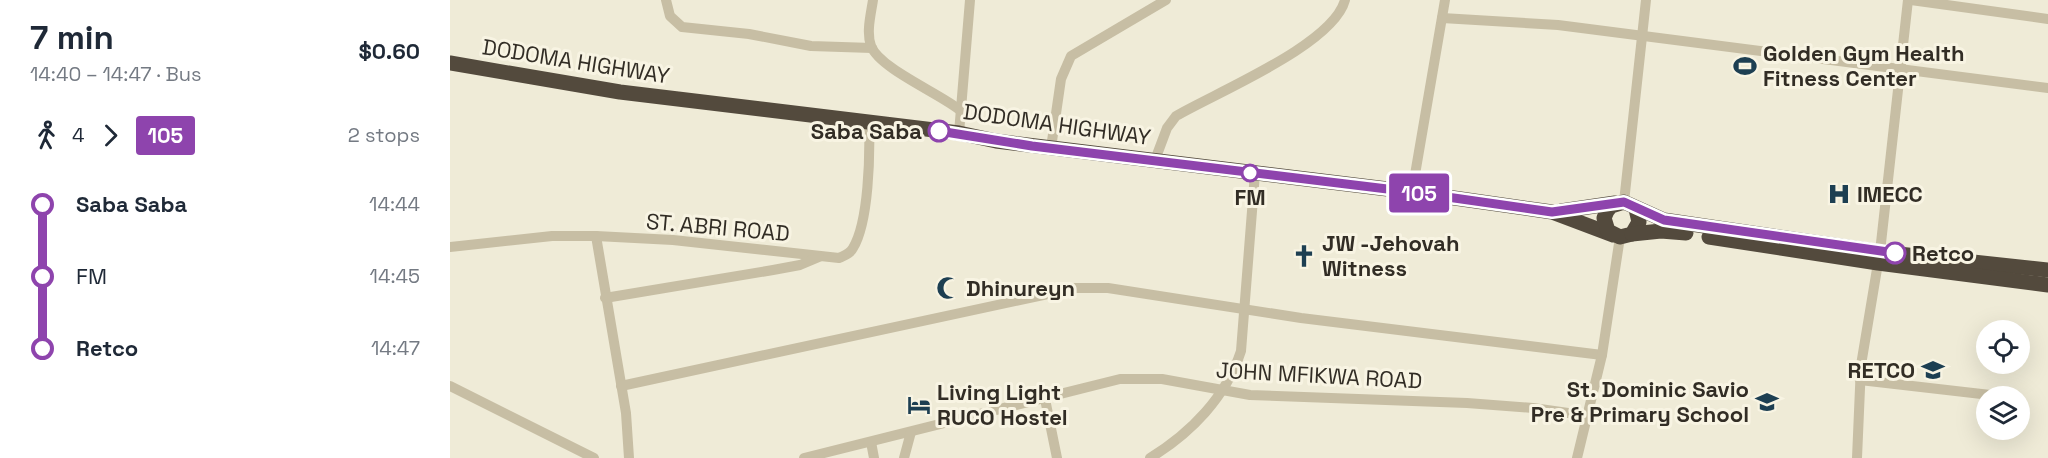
<!DOCTYPE html>
<html lang="en">
<head>
<meta charset="utf-8">
<style>
  body { margin:0; font-family:"Space Grotesk",sans-serif; background:#f2f2f3; color:#1f2937; height:100vh; display:flex; flex-direction:column; font-size:22px; white-space:nowrap }
  * { box-sizing:border-box; margin:0 }
  p { font-size:20px; color:#747a83 }
  .icon { flex:none; width:33px; height:33px; fill:none; stroke:currentColor; stroke-width:2; stroke-linecap:round; stroke-linejoin:round }
  .map { position:relative; flex:1; overflow:hidden }
  .drawer { display:flex; flex-direction:column; background:#fff; width:450px }
  .drawer>* { flex:none }
  .badge { padding:0 12px; border-radius:4px; font-size:21px; line-height:39px }
  .controls { position:absolute; left:1526px; top:320px; display:grid; gap:12px }
  .controls a { display:grid; place-items:center; width:54px; height:54px; border-radius:50%; background:#fff; box-shadow:0 6px 24px #0002; font-size:30px }
  .map>.badge { position:absolute; translate:-50% -50%; box-shadow:0 0 0 3px #fff }
  .legs { display:flex; align-items:center; gap:9px; height:66px; padding:0 30px; font-size:20px }
  .legs p { margin-inline-start:auto }
  .head { display:flex; align-items:center; justify-content:space-between; height:102px; padding:0 30px }
  h1 { font-size:33px; font-weight:800; line-height:45px }
  ul { padding:0 30px; list-style:none }
  li { display:flex; align-items:center; gap:21px; height:72px; font-size:22px }
  li i { display:grid; place-items:center; width:9px; height:100%; margin:0 8px; background:currentColor }
  li i::after { content:''; width:15px; height:15px; margin:-8px; border:4px solid; border-radius:50%; background:#fff }
  li p { margin-inline-start:auto }
  li:first-child i { background:linear-gradient(#0000 50%,currentColor 0) }
  li:last-child i { background:linear-gradient(currentColor 50%,#0000 0) }
  main { display:flex; flex:1; min-height:0 }
  .map>svg:first-child { display:block }
  .lines { fill:none; stroke-linecap:round; stroke-linejoin:round }
  .minor { stroke:#c7bea4; stroke-width:10 }
  .highway { stroke:#534a3d; stroke-width:15 }
  .line-1-casing { stroke:#fff; stroke-width:14 }
  .line-1 { stroke:#8e44ad; stroke-width:9 }
  .stop-1-dot { fill:#fff; stroke:#8e44ad; stroke-width:3 }
  .labels { text-anchor:middle; dominant-baseline:central; stroke-width:6; stroke-linejoin:round; paint-order:stroke }
  .poi-label { font-size:22px; font-weight:bold; fill:#322d25; stroke:#f8f4e3; text-anchor:start }
  .street-label { font-size:22px; fill:#322d25; stroke:#f8f4e3 }
  .stop-label { font-size:22px; font-weight:bold; fill:#322d25; stroke:#f8f4e3; text-anchor:end }
</style>
</head>
<body>
<main>
<section class="drawer">
<div class="head"><div><h1>7 min</h1><p>14:40 – 14:47 · Bus</p></div><b>$0.60</b></div>
<div class="legs"><svg class="icon" aria-label="walk" viewBox="0 0 24 24"><circle cx="13" cy="4" r="2"/><path d="M13 8l-2 6 4 7M11 14l-3 7M7 12l3-4h3l4 4"/></svg>4<svg class="icon" aria-label="forward" viewBox="0 0 24 24"><path d="M9 5l7 7-7 7"/></svg><b class="badge" style="background:#8e44ad;color:#fff">105</b><p>2 stops</p></div>
<ul>
<li><i style="color:#8e44ad"></i><b>Saba Saba</b><p>14:44</p></li>
<li><i style="color:#8e44ad"></i><span>FM</span><p>14:45</p></li>
<li><i style="color:#8e44ad"></i><b>Retco</b><p>14:47</p></li>
</ul>
</section>
<div class="map">
<svg width="1598" height="458" viewBox="0 0 1598 458">
  <rect width="100%" height="100%" fill="#efebd7"/>
  <g class="lines">
    <g class="minor">
      <path d="M216,0L220,16L232,27L299,34L361,46L422,48"/>
      <path d="M423,0C421,14 416,32 421,46C430,69 491,94 511,111"/>
      <path d="M1461,0L1598,19"/>
      <path d="M992,18L1108,25L1598,88"/>
      <path d="M509,133L520,0"/>
      <path d="M601,148L611,79L621,56L716,0"/>
      <path d="M705,160L717,128L726,116C767,92 883,45 895,0"/>
      <path d="M962,192L995,0"/>
      <path d="M1174,202L1196,0"/>
      <path d="M146,236L176,413L179,458"/>
      <path d="M0,247L102,236H146L223,240L389,258C395,255 400,254 403,248C419,222 420,154 419,124"/>
      <path d="M1430,252L1458,0"/>
      <path d="M155,298L323,270L350,265L369,257"/>
      <path d="M1410,380L1549,396"/>
      <path d="M0,386L144,458"/>
      <path d="M171,386L626,288H658L851,318L1152,355"/>
      <path d="M595,399L607,458"/>
      <path d="M421,442L424,458"/>
      <path d="M354,458L670,379H712L800,395L1017,403L1083,408L1139,416"/>
      <path d="M454,458L461,432"/>
      <path d="M700,458C741,433 776,397 791,351L805,173"/>
      <path d="M1127,458L1152,355L1170,237"/>
      <path d="M1407,458L1411,365L1428,263"/>
    </g>
    <g class="highway">
      <path d="M0,63L170,92L509,133L546,141L962,192L1102,212L1163,235"/>
      <path d="M1186,209L1189,222L1182,234L1170,237L1158,231L1154,218L1157,211L1161,206L1174,202L1214,220L1430,252L1598,270"/>
      <path d="M1111,211L1165,203"/>
      <path d="M1182,234L1211,231L1236,233"/>
      <path d="M1259,237L1428,263L1598,285"/>
    </g>
  </g>
  <g class="lines">
    <g class="line-1-casing">
      <path id="line-1" d="M489,131L582,146L962,192L1102,212L1174,202L1214,220L1445,253"/>
    </g>
    <use href="#line-1" class="line-1"/>
  </g>
  <defs>
    <g id="stadium-bare" transform="scale(1.8)"><path d="M0-5a6.5 5 0 1 0 0 10a6.5 5 0 1 0 0-10ZM-3.5-1.8h7v3.6h-7Z" fill="#1d3f52" stroke="#f8f4e3" stroke-width="2.5" paint-order="stroke"/></g>
    <g id="hospital-bare" transform="scale(1.8)"><path d="M-5-5h3v3.5h4V-5h3V5h-3V1.5h-4V5h-3Z" fill="#1d3f52" stroke="#f8f4e3" stroke-width="2.5" paint-order="stroke"/></g>
    <g id="church-bare" transform="scale(1.8)"><path d="M-1.2-6h2.4v3.5h3.3v2.4h-3.3V6h-2.4V-.1h-3.3v-2.4h3.3Z" fill="#1d3f52" stroke="#f8f4e3" stroke-width="2.5" paint-order="stroke"/></g>
    <g id="mosque-bare" transform="scale(1.8)"><path d="M3.5-4.9A6 6 0 1 0 3.5 4.9A5 5 0 1 1 3.5-4.9Z" fill="#1d3f52" stroke="#f8f4e3" stroke-width="2.5" paint-order="stroke"/></g>
    <g id="university-bare" transform="scale(1.8)"><path d="M0-5L7-2L0 1L-7-2ZM-4 1L0 2.5L4 1V4Q0 6-4 4Z" fill="#1d3f52" stroke="#f8f4e3" stroke-width="2.5" paint-order="stroke"/></g>
    <g id="school-bare" transform="scale(1.8)"><path d="M0-5L7-2L0 1L-7-2ZM-4 1L0 2.5L4 1V4Q0 6-4 4Z" fill="#1d3f52" stroke="#f8f4e3" stroke-width="2.5" paint-order="stroke"/></g>
    <g id="hotel-bare" transform="scale(1.8)"><path d="M-6-4.5h1.5V1H6V5H4.5V3h-9V5H-6ZM-4 0a1.8 1.8 0 1 1 3.6 0ZM.5 0V-2.5h3Q6-2.5 6 0Z" fill="#1d3f52" stroke="#f8f4e3" stroke-width="2.5" paint-order="stroke"/></g>
  </defs>
  <g fill-rule="evenodd">
    <use href="#stadium-bare" x="1295" y="66"/>
    <use href="#hospital-bare" x="1389" y="194"/>
    <use href="#church-bare" x="854" y="256"/>
    <use href="#mosque-bare" x="498" y="288"/>
    <use href="#university-bare" x="1483" y="370"/>
    <use href="#school-bare" x="1317" y="402"/>
    <use href="#hotel-bare" x="469" y="405"/>
  </g>
  <g class="stop-1-dot">
    <circle cx="489" cy="131" r="10"/>
    <circle cx="800" cy="173" r="8"/>
    <circle cx="1445" cy="253" r="10"/>
  </g>
  <g class="labels">
    <g class="poi-label">
      <text x="1313" y="53">Golden Gym Health<tspan x="1313" dy="25">Fitness Center</tspan></text>
      <text x="1407" y="194">IMECC</text>
      <text x="872" y="243">JW -Jehovah<tspan x="872" dy="25">Witness</tspan></text>
      <text x="516" y="288">Dhinureyn</text>
      <text x="1465" y="370" text-anchor="end">RETCO</text>
      <text x="1299" y="389" text-anchor="end">St. Dominic Savio<tspan x="1299" dy="25">Pre &amp; Primary School</tspan></text>
      <text x="487" y="392">Living Light<tspan x="487" dy="25">RUCO Hostel</tspan></text>
    </g>
    <g class="street-label">
      <text transform="translate(126 61) rotate(9)">DODOMA HIGHWAY</text>
      <text transform="translate(607 124) rotate(8)">DODOMA HIGHWAY</text>
      <text transform="translate(268 227) rotate(5)">ST. ABRI ROAD</text>
      <text transform="translate(869 375) rotate(3)">JOHN MFIKWA ROAD</text>
    </g>
    <g class="stop-label">
      <text x="472" y="131">Saba Saba</text>
      <text x="800" y="197" text-anchor="middle">FM</text>
      <text x="1462" y="253" text-anchor="start">Retco</text>
    </g>
  </g>
</svg>
<div class="controls">
<a><svg class="icon" aria-label="locate" viewBox="0 0 24 24"><circle cx="12" cy="12" r="6"/><path d="M12 2v4M12 18v4M2 12h4M18 12h4"/></svg></a>
<a><svg class="icon" aria-label="layers" viewBox="0 0 24 24"><path d="M12 4l9 5-9 5-9-5zM3 14l9 5 9-5"/></svg></a>
</div>
<b class="badge" style="left:969px;top:193px;background:#8e44ad;color:#fff">105</b>
</div>
</main>
</body>
</html>
